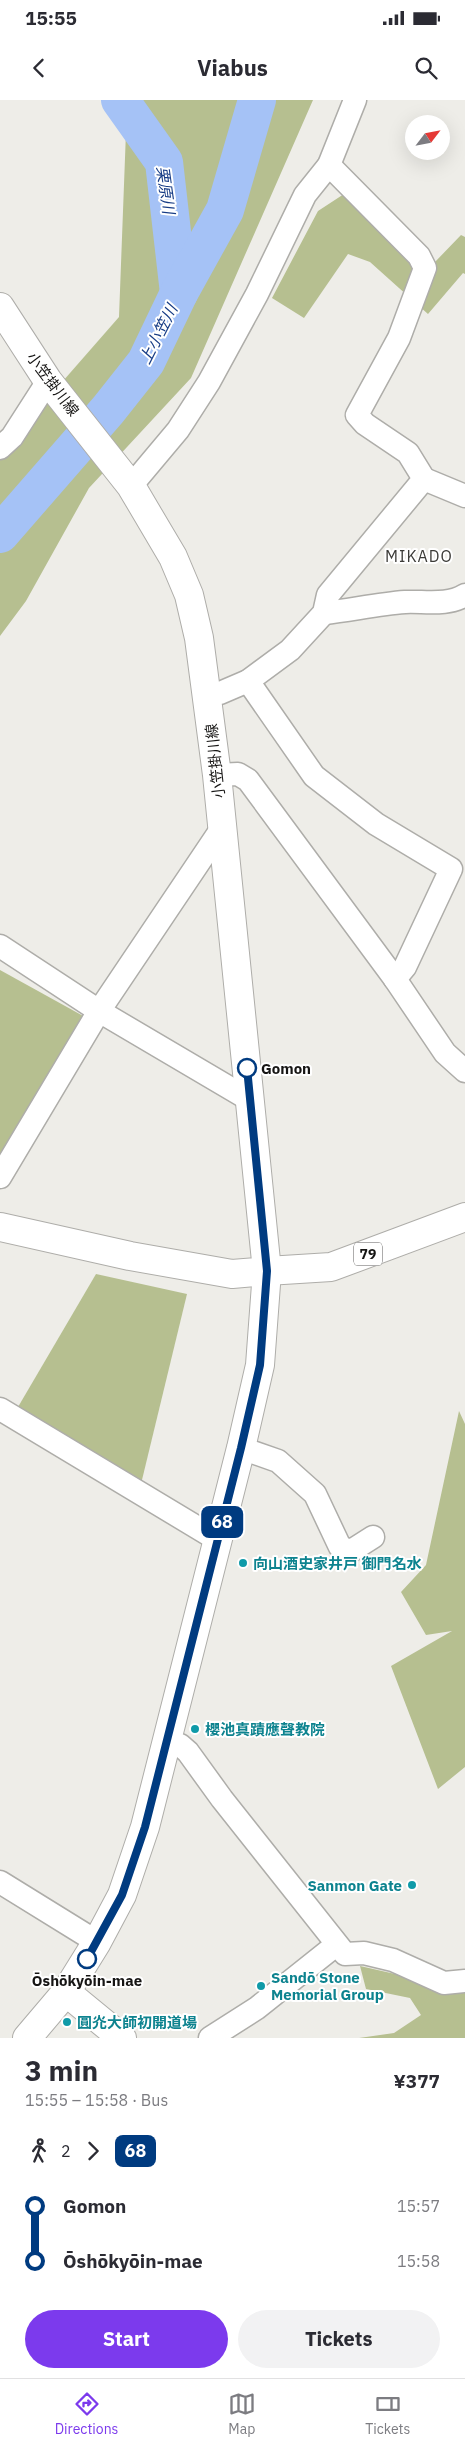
<!DOCTYPE html>
<html lang="en">
<head>
<meta charset="utf-8">
<style>
  body { margin:0; font-family:"IBM Plex Sans","Noto Sans JP",sans-serif; background:#f2f2f3; color:#2b2b33; height:100vh; display:flex; flex-direction:column; font-size:19px; white-space:nowrap }
  * { box-sizing:border-box; margin:0 }
  p { font-size:16px; color:#7c7c81 }
  .icon { flex:none; width:28px; height:28px; fill:none; stroke:currentColor; stroke-width:2; stroke-linecap:round; stroke-linejoin:round }
  .map { position:relative; height:1938px; overflow:hidden }
  .drawer { display:flex; flex-direction:column; background:#fff; flex:1 }
  .drawer>* { flex:none }
  .badge { padding:0 10px; border-radius:8px; font-size:18px; line-height:32px }
  .needle { width:32px; rotate:58deg }
  .buttons { position:absolute; left:405px; top:15px; display:grid; gap:10px }
  .buttons a { display:grid; place-items:center; width:45px; height:45px; border-radius:50%; background:#fff; box-shadow:0 5px 20px #0002; font-size:25px }
  .map>.badge { position:absolute; translate:-50% -50%; box-shadow:0 0 0 2px #fff }
  .legs { display:flex; align-items:center; gap:8px; height:55px; padding:0 25px; font-size:16px }
  .legs p { margin-inline-start:auto }
  .headline { display:flex; align-items:center; justify-content:space-between; height:85px; padding:0 25px }
  h1 { font-size:28px; font-weight:700; line-height:38px }
  .action { display:flex; gap:10px; margin-top:auto; padding:10px 25px }
  .action a { flex:1; height:58px; border-radius:30px; background:#7c3aed; color:#fff; font-size:20px; font-weight:700; line-height:58px; text-align:center }
  .action a+a { background:#f2f2f3; color:#2b2b33 }
  ul { padding:0 25px; list-style:none }
  li { display:flex; align-items:center; gap:18px; height:55px; font-size:19px }
  li i { display:grid; place-items:center; width:8px; height:100%; margin:0 6px; background:currentColor }
  li i::after { content:''; width:12px; height:12px; margin:-6px; border:4px solid; border-radius:50%; background:#fff }
  li p { margin-inline-start:auto }
  li:first-child i { background:linear-gradient(#0000 50%,currentColor 0) }
  li:last-child i { background:linear-gradient(currentColor 50%,#0000 0) }
  .status { display:flex; justify-content:space-between; align-items:center; height:35px; padding:0 25px; background:#fff; direction:ltr }
  .status svg { height:14px; fill:currentColor }
  header { display:flex; justify-content:space-between; align-items:center; height:65px; padding:0 25px; background:#fff; font-size:22px; font-weight:700 }
  .tab-bar { display:flex; justify-content:space-around; align-items:center; height:70px; border-top:1px solid #e1e1e2; background:#fff; font-size:14px; color:#7c7c81 }
  .tab-bar a { display:grid; justify-items:center; gap:2px }
  .tab-bar .on { color:#7c3aed }
  .map>svg:first-child { display:block }
  .green { fill:#b6bf90 }
  .lines { fill:none; stroke-linecap:round; stroke-linejoin:round }
  .river { stroke:#a5c2f6; stroke-width:38 }
  .street-casing { stroke:#aeada9; stroke-width:25 }
  .secondary-casing { stroke:#aeada9; stroke-width:30 }
  .primary-casing { stroke:#aeada9; stroke-width:30 }
  .street { stroke:#fff; stroke-width:22 }
  .secondary { stroke:#fff; stroke-width:28 }
  .primary { stroke:#fff; stroke-width:28 }
  .line-1-casing { stroke:#fff; stroke-width:11 }
  .line-1 { stroke:#003b80; stroke-width:8 }
  .stop-1-dot { fill:#fff; stroke:#003b80; stroke-width:2.5 }
  .culture-dot { fill:#0f9aa8; stroke:#fff; stroke-width:2 }
  .labels { text-anchor:middle; dominant-baseline:central; stroke-width:4; stroke-linejoin:round; paint-order:stroke }
  .shield { fill:#fff; stroke:#5c5b5a; stroke-width:1 }
  .shield-label { font-size:14px; font-weight:bold; fill:#161514 }
  .street-label { font-size:15px; fill:#161514; stroke:#fff }
  .stop-label { font-size:15px; font-weight:bold; fill:#161514; stroke:#fff; text-anchor:start }
  .culture-label { font-size:15px; font-weight:bold; fill:#0d838f; stroke:#fff; text-anchor:start }
  .water-label { font-size:16px; font-style:italic; fill:#173c85; stroke:#fff }
  .neighbourhood-label { font-size:16px; letter-spacing:1px; fill:#3c3b38; stroke:#fff }
</style>
</head>
<body>
<div class="status"><b>15:55</b><svg viewBox="0 0 49 12"><path d="M0 12V9h3v3zM5 12V6h3v6zM10 12V3h3v9zM15 12V0h3v12zM26 1h20v11H26zM47 4h2v5h-2z"/></svg></div>
<header><svg class="icon" aria-label="back" viewBox="0 0 24 24"><path d="M15 5l-7 7 7 7"/></svg>Viabus<svg class="icon" aria-label="search" viewBox="0 0 24 24"><circle cx="10" cy="10" r="6"/><path d="M15 15l6 6"/></svg></header>
<div class="map">
<svg width="465" height="1938" viewBox="0 0 465 1938">
  <rect width="100%" height="100%" fill="#eeede8"/>
  <g class="green">
    <path d="M129,0H313L191,278L89,388L26,501L0,536V353L119,217L127,5Z"/>
    <path d="M344,94L418,162H435L461,135L465,137V174L463,173L428,214L370,162L348,154L304,218L272,198L318,111Z"/>
    <path d="M0,870L85,917L0,1064Z"/>
    <path d="M96,1174L187,1194L141,1384L18,1307Z"/>
    <path d="M459,1311L465,1324V1667L438,1689L391,1566L452,1531L426,1535L401,1492L426,1465Z"/>
    <path d="M360,1866L465,1890V1938H359L394,1933L421,1915L410,1898L366,1889Z"/>
  </g>
  <g class="lines">
    <g class="river">
      <path d="M120,0L164,62L179,193"/>
      <path d="M0,434L108,310L146,262L179,193L225,110L257,0"/>
    </g>
    <g class="street-casing">
      <g id="street">
        <path d="M0,348L12,337L48,281"/>
        <path d="M424,379L465,396"/>
        <path d="M131,386L178,330L209,282L257,194L305,95L329,65L355,0"/>
        <path d="M324,513C351,510 378,504 405,502C424,501 448,506 465,495"/>
        <path d="M248,581L314,676L376,724L451,769L405,867L395,879"/>
        <path d="M207,595L220,593L248,581L290,550L324,513L328,495L424,379L408,353L365,324L357,315L399,238L425,168L419,156L329,65"/>
        <path d="M217,675L238,674L248,680L395,879L445,953L465,971"/>
        <path d="M0,846L99,911L250,1000"/>
        <path d="M0,1077L99,911L222,728"/>
        <path d="M0,1309L218,1440"/>
        <path d="M241,1348L278,1361L315,1394L340,1447L351,1451L373,1437"/>
        <path d="M166,1641L180,1645L188,1652L222,1699L345,1854L364,1853L393,1860L444,1883L465,1881"/>
        <path d="M0,1782L97,1842"/>
        <path d="M210,1938L257,1908L336,1845"/>
      </g>
    </g>
    <g class="secondary-casing">
      <g id="secondary">
        <path d="M0,207L48,281L131,386L173,457L189,495L199,538L217,675L267,1171L232,1174L130,1156L0,1127"/>
        <path d="M66,1892L122,1938"/>
      </g>
    </g>
    <g class="primary-casing">
      <path id="primary" d="M27,1938L66,1892L97,1842L122,1795L145,1727L241,1348L260,1265L267,1171L331,1167L465,1117"/>
    </g>
    <use href="#street" class="street"/>
    <use href="#secondary" class="secondary"/>
    <use href="#primary" class="primary"/>
  </g>
  <g class="lines">
    <g class="line-1-casing">
      <path id="line-1" d="M87,1859L122,1795L145,1727L241,1348L260,1265L267,1171L247,968"/>
    </g>
    <use href="#line-1" class="line-1"/>
  </g>
  <g class="stop-1-dot">
    <circle cx="247" cy="968" r="9"/>
    <circle cx="87" cy="1859" r="9"/>
  </g>
  <g class="culture-dot">
    <circle cx="243" cy="1463" r="5"/>
    <circle cx="195" cy="1629" r="5"/>
    <circle cx="412" cy="1785" r="5"/>
    <circle cx="261" cy="1886" r="5"/>
    <circle cx="67" cy="1922" r="5"/>
  </g>
  <g class="labels">
    <rect class="shield" x="354" y="1142.5" width="28" height="23" rx="4"/>
    <g class="shield-label">
      <text x="368" y="1154">79</text>
    </g>
    <g class="street-label">
      <text transform="translate(53 284) rotate(53)">小笠掛川線</text>
      <text transform="translate(215 661) rotate(-96)">小笠掛川線</text>
    </g>
    <g class="stop-label">
      <text x="261" y="968">Gomon</text>
      <text x="87" y="1880" text-anchor="middle">Ōshōkyōin-mae</text>
    </g>
    <g class="culture-label">
      <text x="253" y="1463">向山酒史家井戸 御門名水</text>
      <text x="205" y="1629">櫻池真蹟應聲教院</text>
      <text x="402" y="1785" text-anchor="end">Sanmon Gate</text>
      <text x="271" y="1877">Sandō Stone<tspan x="271" dy="17">Memorial Group</tspan></text>
      <text x="77" y="1922">圓灮大師初開道場</text>
    </g>
    <g class="water-label">
      <text transform="translate(166 90) rotate(82)">栗原川</text>
      <text transform="translate(158 234) rotate(-63)">上小笠川</text>
    </g>
    <g class="neighbourhood-label">
      <text x="419" y="456">MIKADO</text>
    </g>
  </g>
</svg>
<div class="buttons">
<a><svg class="needle" viewBox="-14 -14 28 28"><path d="M0-13l5 13h-10z" fill="#e53935"/><path d="M0 13l5-13h-10z" fill="#7c7c81"/></svg></a>
</div>
<b class="badge" style="left:222px;top:1422px;background:#003b80;color:#fff">68</b>
</div>
<section class="drawer">
<div class="headline"><div><h1>3 min</h1><p>15:55 – 15:58 · Bus</p></div><b>¥377</b></div>
<div class="legs"><svg class="icon" aria-label="walk" viewBox="0 0 24 24"><circle cx="13" cy="4" r="2"/><path d="M13 8l-2 6 4 7M11 14l-3 7M7 12l3-4h3l4 4"/></svg>2<svg class="icon" aria-label="forward" viewBox="0 0 24 24"><path d="M9 5l7 7-7 7"/></svg><b class="badge" style="background:#003b80;color:#fff">68</b></div>
<ul>
<li><i style="color:#003b80"></i><b>Gomon</b><p>15:57</p></li>
<li><i style="color:#003b80"></i><b>Ōshōkyōin-mae</b><p>15:58</p></li>
</ul>
<div class="action"><a>Start</a><a>Tickets</a></div>
</section>
<nav class="tab-bar">
<a class="on"><svg class="icon" aria-label="directions" viewBox="0 0 24 24"><path d="M12 3l9 9-9 9-9-9zM9 14v-3h6M13 9l2 2-2 2"/></svg>Directions</a>
<a><svg class="icon" aria-label="map" viewBox="0 0 24 24"><path d="M3 6l6-2 6 2 6-2v14l-6 2-6-2-6 2zM9 4v14M15 6v14"/></svg>Map</a>
<a><svg class="icon" aria-label="tickets" viewBox="0 0 24 24"><path d="M3 7h18v10H3zM15 7v10"/></svg>Tickets</a>
</nav>
</body>
</html>
